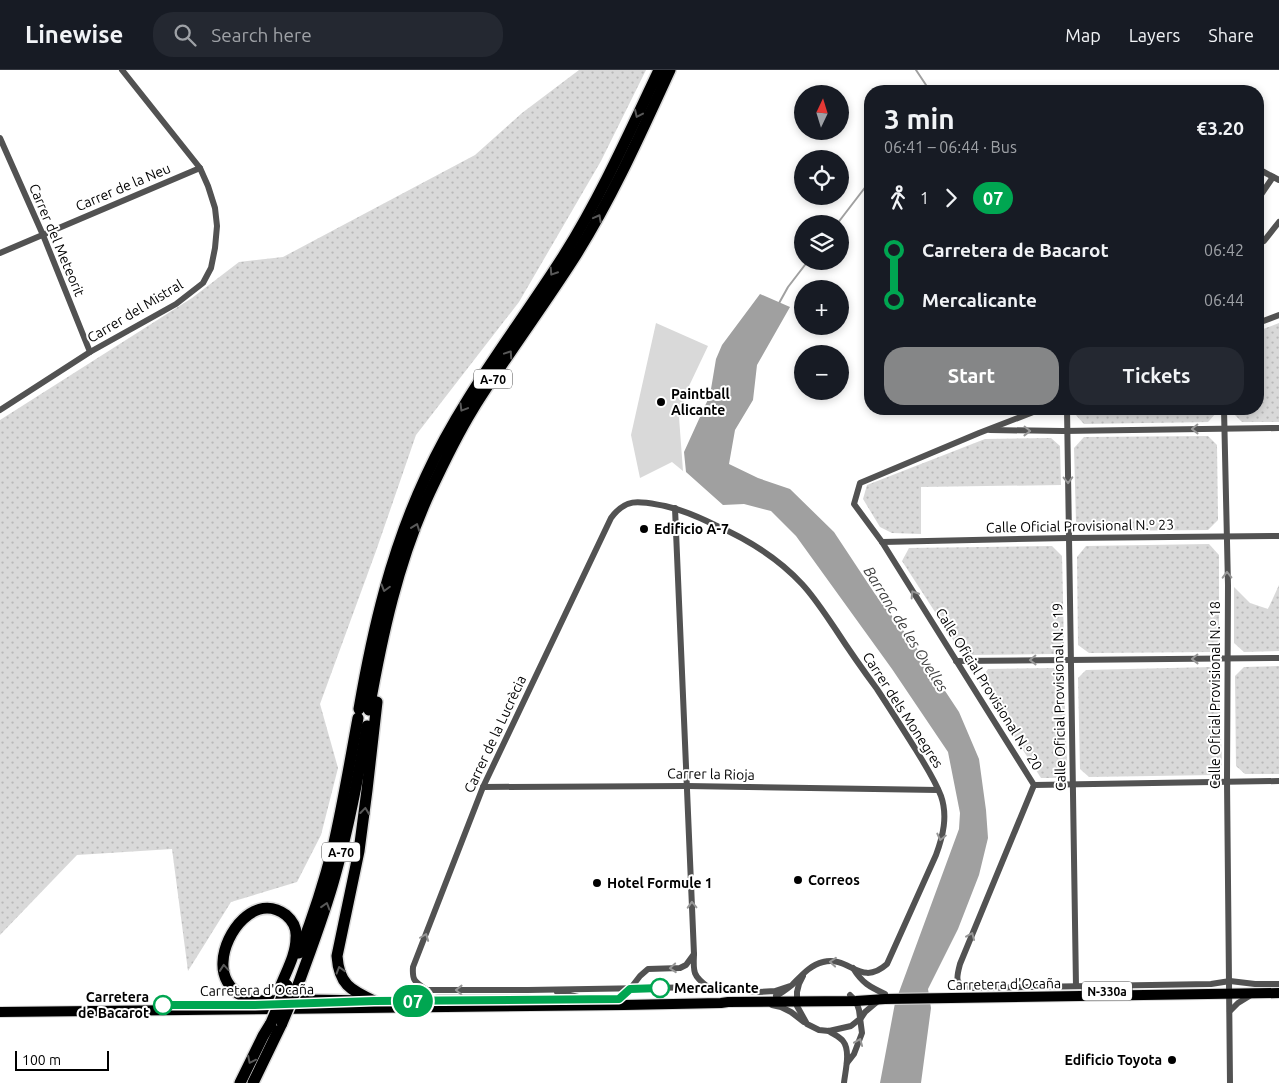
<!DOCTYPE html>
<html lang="en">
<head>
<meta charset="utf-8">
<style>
  body { margin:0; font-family:Ubuntu,sans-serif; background:#242831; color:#f1f3f6; height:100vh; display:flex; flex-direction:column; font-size:19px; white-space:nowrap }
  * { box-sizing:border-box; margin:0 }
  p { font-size:16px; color:#9ea1a6 }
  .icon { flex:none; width:28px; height:28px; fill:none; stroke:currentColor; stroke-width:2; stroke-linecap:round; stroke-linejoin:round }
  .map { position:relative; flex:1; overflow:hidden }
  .details { position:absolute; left:864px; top:15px; width:400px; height:330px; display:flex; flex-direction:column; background:#171b24; border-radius:20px; box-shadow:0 2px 8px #0003 }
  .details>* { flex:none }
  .badge { padding:0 10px; border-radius:16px; font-size:18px; line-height:32px }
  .needle { width:32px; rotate:4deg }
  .tools { position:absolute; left:794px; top:15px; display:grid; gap:10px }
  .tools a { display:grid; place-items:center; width:55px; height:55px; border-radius:50%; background:#171b24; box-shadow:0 2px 8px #0003; font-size:25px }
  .scale { position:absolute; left:15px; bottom:12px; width:94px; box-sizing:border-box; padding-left:5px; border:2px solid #000; border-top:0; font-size:14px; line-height:18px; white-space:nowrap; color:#000; -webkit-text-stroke:4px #fff; paint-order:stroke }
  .map>.badge { position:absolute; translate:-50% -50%; box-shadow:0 0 0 2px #fff }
  .legs { display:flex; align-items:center; gap:8px; height:55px; padding:0 20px; font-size:16px }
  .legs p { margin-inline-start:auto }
  .overview { display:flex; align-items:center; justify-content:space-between; height:85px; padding:0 20px }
  h1 { font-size:28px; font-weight:700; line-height:38px }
  .button { display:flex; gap:10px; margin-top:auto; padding:10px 20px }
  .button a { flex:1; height:58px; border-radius:20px; background:#858687; color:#fff; font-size:20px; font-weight:700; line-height:58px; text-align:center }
  .button a+a { background:#242831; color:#f1f3f6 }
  ul { padding:0 20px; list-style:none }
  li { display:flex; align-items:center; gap:18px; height:50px; font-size:19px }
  li i { display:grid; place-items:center; width:8px; height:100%; margin:0 6px; background:currentColor }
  li i::after { content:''; width:12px; height:12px; margin:-6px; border:4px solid; border-radius:50%; background:#171b24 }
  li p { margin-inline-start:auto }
  li:first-child i { background:linear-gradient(#0000 50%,currentColor 0) }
  li:last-child i { background:linear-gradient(currentColor 50%,#0000 0) }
  header { display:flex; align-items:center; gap:30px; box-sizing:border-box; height:70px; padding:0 25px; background:#171b24; border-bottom:1px solid #363941 }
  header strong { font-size:24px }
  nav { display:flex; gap:28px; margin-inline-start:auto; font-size:18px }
  .search { width:350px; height:45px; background:#242831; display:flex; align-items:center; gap:12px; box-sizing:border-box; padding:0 18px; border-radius:20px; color:#9ea1a6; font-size:19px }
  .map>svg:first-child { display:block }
  .grass { fill:url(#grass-dots) }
  .garden { fill:#d9d9d9 }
  .water { fill:#a0a0a0 }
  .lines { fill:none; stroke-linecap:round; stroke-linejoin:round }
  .stream { stroke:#a0a0a0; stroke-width:2 }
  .primary-casing { stroke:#dbdbdb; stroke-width:12 }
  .motorway-casing { stroke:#dbdbdb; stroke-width:14 }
  .minor { stroke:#525252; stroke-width:6 }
  .primary { stroke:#000; stroke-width:10 }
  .motorway { stroke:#000; stroke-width:11 }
  .motorway-bridge-casing { stroke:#dbdbdb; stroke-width:14; stroke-linecap:butt }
  .motorway-bridge { stroke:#000; stroke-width:11 }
  .oneway { stroke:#595959 }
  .oneway2 { stroke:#979797 }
  .line-1-casing { stroke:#fff; stroke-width:11 }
  .line-1 { stroke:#00a651; stroke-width:8 }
  .poi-dot { fill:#000; stroke:#fff; stroke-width:2 }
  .stop-1-dot { fill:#fff; stroke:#00a651; stroke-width:2.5 }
  .labels { text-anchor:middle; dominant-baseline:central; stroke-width:4; stroke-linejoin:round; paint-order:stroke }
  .shield { fill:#fff; stroke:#4c4c4c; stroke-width:1 }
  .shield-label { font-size:12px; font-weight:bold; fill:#000 }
  .street-label { font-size:14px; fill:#000; stroke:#fff }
  .poi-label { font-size:14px; font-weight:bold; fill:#000; stroke:#fff; text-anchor:start }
  .stop-label { font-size:14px; font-weight:bold; fill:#000; stroke:#fff; text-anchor:start }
  .water-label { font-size:15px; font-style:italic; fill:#414141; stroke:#fff }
</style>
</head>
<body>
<header>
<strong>Linewise</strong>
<div class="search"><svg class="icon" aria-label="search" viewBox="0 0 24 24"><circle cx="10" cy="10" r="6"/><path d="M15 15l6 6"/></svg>Search here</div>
<nav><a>Map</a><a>Layers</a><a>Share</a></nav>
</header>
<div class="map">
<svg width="1279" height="1013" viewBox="0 0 1279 1013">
  <defs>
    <pattern id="grass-dots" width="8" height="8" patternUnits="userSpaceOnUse" patternTransform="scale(1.25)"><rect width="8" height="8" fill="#d9d9d9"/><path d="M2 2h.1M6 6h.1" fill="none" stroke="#b8b8b8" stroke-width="1.8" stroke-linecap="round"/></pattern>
  </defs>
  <rect width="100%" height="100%" fill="#fff"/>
  <g class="grass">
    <path d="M579,0H646L601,91L519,232L416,365L376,481L320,634L338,698L321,765L297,812L231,832L188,901L172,779L77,785L0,865V350L192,228L239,192L283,187L475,85L522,43Z"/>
    <path d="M1279,253V352H1242L1232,342V339H1258V261Z"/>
    <path d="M1074,339H1217V342L1208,352L1084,354L1074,343Z"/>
    <path d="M1208,366L1217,375L1218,450L1208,460L1086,461L1076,452L1074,378L1084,367Z"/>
    <path d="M1051,368L1060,376L1061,415L921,417V464L892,463L880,457L863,429L867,415L985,369Z"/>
    <path d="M1209,474L1219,485V569L1217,576L1210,582L1089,583L1078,575L1077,487L1086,476Z"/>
    <path d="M1052,476L1062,486L1064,575L1054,584L971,585L959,579L902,491L909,478Z"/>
    <path d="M1279,515V581L1244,582L1234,573V517L1250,533L1268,539Z"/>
    <path d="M1213,597L1219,610L1222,694L1220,699L1215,705L1089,707L1080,699L1078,608L1086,600Z"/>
    <path d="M1244,597L1279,596V704H1245L1236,696L1235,606Z"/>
    <path d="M1054,598L1064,608L1067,696L1056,708H1041L979,612L988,599Z"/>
  </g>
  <path class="garden" d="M656,253L708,276L689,316L679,347L683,401L672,392L640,408L631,365Z"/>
  <path class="water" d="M760,224L790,237L757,295L753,330L735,360L729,394L758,408L790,419L834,462L875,524L916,577L959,642L979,689L986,740L988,768L979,805L958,859L928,919L931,938L921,1013H880L895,933L959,759L960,743L948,682L892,599L796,466L771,441L744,434L723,435L686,402L684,382L710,325L716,289L722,275Z"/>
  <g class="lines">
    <g class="stream">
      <path d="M916,0L928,18L927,21"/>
      <path d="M837,154L870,111"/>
      <path d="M778,235L788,217L808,191"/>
    </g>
    <g class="primary-casing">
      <g id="primary">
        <path d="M438,930H528"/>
        <path d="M0,942L624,935L721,933L728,932L856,931L885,929L1279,923"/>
      </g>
    </g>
    <g class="motorway-casing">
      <g id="motorway">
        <path d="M359,639C373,558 391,481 426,406C462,327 517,259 564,185C601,126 629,63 659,0"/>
        <path d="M369,640C382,566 398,491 430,422C443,394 457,365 473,339C506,286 543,237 576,185C613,126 641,63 670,0"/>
        <path d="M299,883C312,849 324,813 333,777C343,734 350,691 358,648"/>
        <path d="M281,915C287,900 296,884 296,868C297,859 293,851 286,845C255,822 224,863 223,892C222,906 229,919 242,926C258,934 278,930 295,930C316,930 338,930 359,931"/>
        <path d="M298,915C311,879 325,843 335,806C349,757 358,707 367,656"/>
        <path d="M374,931C350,920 339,914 337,886L359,781L367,720L377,632"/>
        <path d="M240,1013L263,966L271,953"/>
        <path d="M253,1013L282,953"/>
      </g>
    </g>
    <g class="minor">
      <path d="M0,68L43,165L90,282"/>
      <path d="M1262,101L1279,110"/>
      <path d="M1258,129L1273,107"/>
      <path d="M1264,171L1279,152"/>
      <path d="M0,183L200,98"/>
      <path d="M1258,253L1279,245"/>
      <path d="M1041,339L979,363L860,413L854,434L882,472L1034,715L960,894C956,909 954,915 972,918L1211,914L1230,911L1255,914H1279"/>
      <path d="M1067,339L1076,916"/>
      <path d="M1224,339L1228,515L1227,711L1230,1013"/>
      <path d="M0,340L90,282L176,234L203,213L211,198L215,178L217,156L215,138L208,116L200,98L122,0"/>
      <path d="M990,360L1063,361L1279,358"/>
      <path d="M675,438L694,884"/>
      <path d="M882,472L1068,468L1279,466"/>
      <path d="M956,591L1279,588"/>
      <path d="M1034,715L1279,711"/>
      <path d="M483,717L687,716L938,720"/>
      <path d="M853,898C862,913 870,917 885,924"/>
      <path d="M803,906L799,914L797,922V936L807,954L819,960L829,961L851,956L861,948L865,942L878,931"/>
      <path d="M557,922L587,929"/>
      <path d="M776,926C782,923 787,919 792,915C801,906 810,895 823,892C850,885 860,918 887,894L936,785C943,766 948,746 941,726C935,710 925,695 916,680C903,659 890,639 877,619C863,600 849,580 836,560C825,544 815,528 802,514C778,488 747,469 715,455C699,447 683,440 665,436C642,432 627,426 611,448L483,717L413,897C412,911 415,912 427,920H528L708,917L758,922L775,921L790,916"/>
      <path d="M619,929L630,919L640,906L648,899L680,898L686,895L694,884C693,902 693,906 708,917"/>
      <path d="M772,935L781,937L791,942L804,952"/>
      <path d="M1230,941L1238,933L1251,925"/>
      <path d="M829,961C833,964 840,967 843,971C851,981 845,1002 844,1013"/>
      <path d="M847,993L854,984L862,963L859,940L856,931L850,925"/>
    </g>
    <use href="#primary" class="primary"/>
    <use href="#motorway" class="motorway"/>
    <g class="motorway-bridge-casing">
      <g id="motorway-bridge">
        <path d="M271,953L287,915"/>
        <path d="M282,953L298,915"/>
      </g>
    </g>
    <use href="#motorway-bridge" class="motorway-bridge"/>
  </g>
  <defs><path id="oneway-chevron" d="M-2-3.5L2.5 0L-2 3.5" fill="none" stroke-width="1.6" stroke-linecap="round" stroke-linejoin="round" transform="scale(1.25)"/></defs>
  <g class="oneway">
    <use href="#oneway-chevron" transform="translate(638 44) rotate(115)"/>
    <use href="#oneway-chevron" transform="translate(598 148) rotate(-62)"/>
    <use href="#oneway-chevron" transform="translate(553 202) rotate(123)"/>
    <use href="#oneway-chevron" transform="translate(509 284) rotate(-56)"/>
    <use href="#oneway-chevron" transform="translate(463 338) rotate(121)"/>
    <use href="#oneway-chevron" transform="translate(416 457) rotate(-70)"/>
    <use href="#oneway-chevron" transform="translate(385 518) rotate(106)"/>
    <use href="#oneway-chevron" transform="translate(365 741) rotate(-83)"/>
    <use href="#oneway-chevron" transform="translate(326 836) rotate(-73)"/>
    <use href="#oneway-chevron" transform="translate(224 898) rotate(-95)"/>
    <use href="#oneway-chevron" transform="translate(340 900) rotate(-107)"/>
    <use href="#oneway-chevron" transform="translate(251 990) rotate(116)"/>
  </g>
  <g class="oneway2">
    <use href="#oneway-chevron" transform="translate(1195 359) rotate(179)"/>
    <use href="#oneway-chevron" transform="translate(1027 361) rotate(1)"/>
    <use href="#oneway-chevron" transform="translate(1068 410) rotate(89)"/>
    <use href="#oneway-chevron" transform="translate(1227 505) rotate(-91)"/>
    <use href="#oneway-chevron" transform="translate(914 524) rotate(-122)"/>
    <use href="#oneway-chevron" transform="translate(1195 589) rotate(179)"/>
    <use href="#oneway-chevron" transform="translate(1033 590) rotate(179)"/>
    <use href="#oneway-chevron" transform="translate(941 767) rotate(103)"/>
    <use href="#oneway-chevron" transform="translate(692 835) rotate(-92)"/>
    <use href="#oneway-chevron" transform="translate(971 866) rotate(-67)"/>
    <use href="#oneway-chevron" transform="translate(425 867) rotate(-69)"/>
    <use href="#oneway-chevron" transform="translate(833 892) rotate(-175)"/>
    <use href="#oneway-chevron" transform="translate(673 898) rotate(176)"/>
    <use href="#oneway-chevron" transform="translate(459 920) rotate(-179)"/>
    <use href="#oneway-chevron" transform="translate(859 972) rotate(-68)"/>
  </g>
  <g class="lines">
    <g class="line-1-casing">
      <path id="line-1" d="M163,935H255L374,931L619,929L630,919L660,918"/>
    </g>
    <use href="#line-1" class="line-1"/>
  </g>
  <g class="poi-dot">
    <circle cx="661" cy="332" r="5"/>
    <circle cx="644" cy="459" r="5"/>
    <circle cx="798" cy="810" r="5"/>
    <circle cx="597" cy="813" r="5"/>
    <circle cx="1172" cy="990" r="5"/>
  </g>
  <g class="stop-1-dot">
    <circle cx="660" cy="918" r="9"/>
    <circle cx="163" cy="935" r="9"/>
  </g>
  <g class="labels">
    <g class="shield">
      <rect x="474" y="299.5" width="38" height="19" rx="4"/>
      <rect x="322" y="772.5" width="38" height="19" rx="4"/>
      <rect x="1082" y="911.5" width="50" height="19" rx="4"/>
    </g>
    <g class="shield-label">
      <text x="493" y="309">A-70</text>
      <text x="341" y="782">A-70</text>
      <text x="1107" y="921">N-330a</text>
    </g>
    <g class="street-label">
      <text transform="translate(123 117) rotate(-23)">Carrer de la Neu</text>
      <text transform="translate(57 170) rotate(67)">Carrer del Meteorit</text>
      <text transform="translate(135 241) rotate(-31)">Carrer del Mistral</text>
      <text transform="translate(1080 456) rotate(-1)">Calle Oficial Provisional N.º 23</text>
      <text transform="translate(989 619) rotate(58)">Calle Oficial Provisional N.º 20</text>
      <text transform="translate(1215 625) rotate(-90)">Calle Oficial Provisional N.º 18</text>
      <text transform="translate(1059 627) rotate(-91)">Calle Oficial Provisional N.º 19</text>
      <text transform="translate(903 640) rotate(57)">Carrer dels Monegres</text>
      <text transform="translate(495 664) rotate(-65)">Carrer de la Lucrècia</text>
      <text transform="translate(711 704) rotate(1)">Carrer la Rioja</text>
      <text transform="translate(1004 914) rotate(-1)">Carretera d'Ocaña</text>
      <text transform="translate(257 920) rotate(-1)">Carretera d'Ocaña</text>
    </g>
    <g class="poi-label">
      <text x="671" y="324">Paintball<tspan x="671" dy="16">Alicante</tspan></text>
      <text x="654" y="459">Edificio A-7</text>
      <text x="808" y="810">Correos</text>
      <text x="607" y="813">Hotel Formule 1</text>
      <text x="1162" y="990" text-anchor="end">Edificio Toyota</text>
    </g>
    <g class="stop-label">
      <text x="674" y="918">Mercalicante</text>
      <text x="149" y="927" text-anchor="end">Carretera<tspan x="149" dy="16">de Bacarot</tspan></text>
    </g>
    <g class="water-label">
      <text transform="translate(906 559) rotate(58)">Barranc de les Ovelles</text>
    </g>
  </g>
</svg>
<div class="tools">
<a><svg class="needle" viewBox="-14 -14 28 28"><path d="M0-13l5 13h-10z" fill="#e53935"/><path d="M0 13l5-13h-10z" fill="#9ea1a6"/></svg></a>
<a><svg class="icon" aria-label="locate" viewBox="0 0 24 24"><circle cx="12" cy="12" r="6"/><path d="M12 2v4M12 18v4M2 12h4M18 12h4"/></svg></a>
<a><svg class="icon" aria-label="layers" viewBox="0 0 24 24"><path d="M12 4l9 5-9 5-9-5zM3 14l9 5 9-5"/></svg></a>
<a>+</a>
<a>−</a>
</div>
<div class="scale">100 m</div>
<b class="badge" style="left:413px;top:931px;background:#00a651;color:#fff">07</b>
<section class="details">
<div class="overview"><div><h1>3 min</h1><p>06:41 – 06:44 · Bus</p></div><b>€3.20</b></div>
<div class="legs"><svg class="icon" aria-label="walk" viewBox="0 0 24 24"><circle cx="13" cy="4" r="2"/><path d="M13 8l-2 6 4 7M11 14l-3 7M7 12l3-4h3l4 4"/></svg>1<svg class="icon" aria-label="forward" viewBox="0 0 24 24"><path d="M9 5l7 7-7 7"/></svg><b class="badge" style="background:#00a651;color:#fff">07</b></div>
<ul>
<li><i style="color:#00a651"></i><b>Carretera de Bacarot</b><p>06:42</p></li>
<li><i style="color:#00a651"></i><b>Mercalicante</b><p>06:44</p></li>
</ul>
<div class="button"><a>Start</a><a>Tickets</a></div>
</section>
</div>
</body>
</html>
